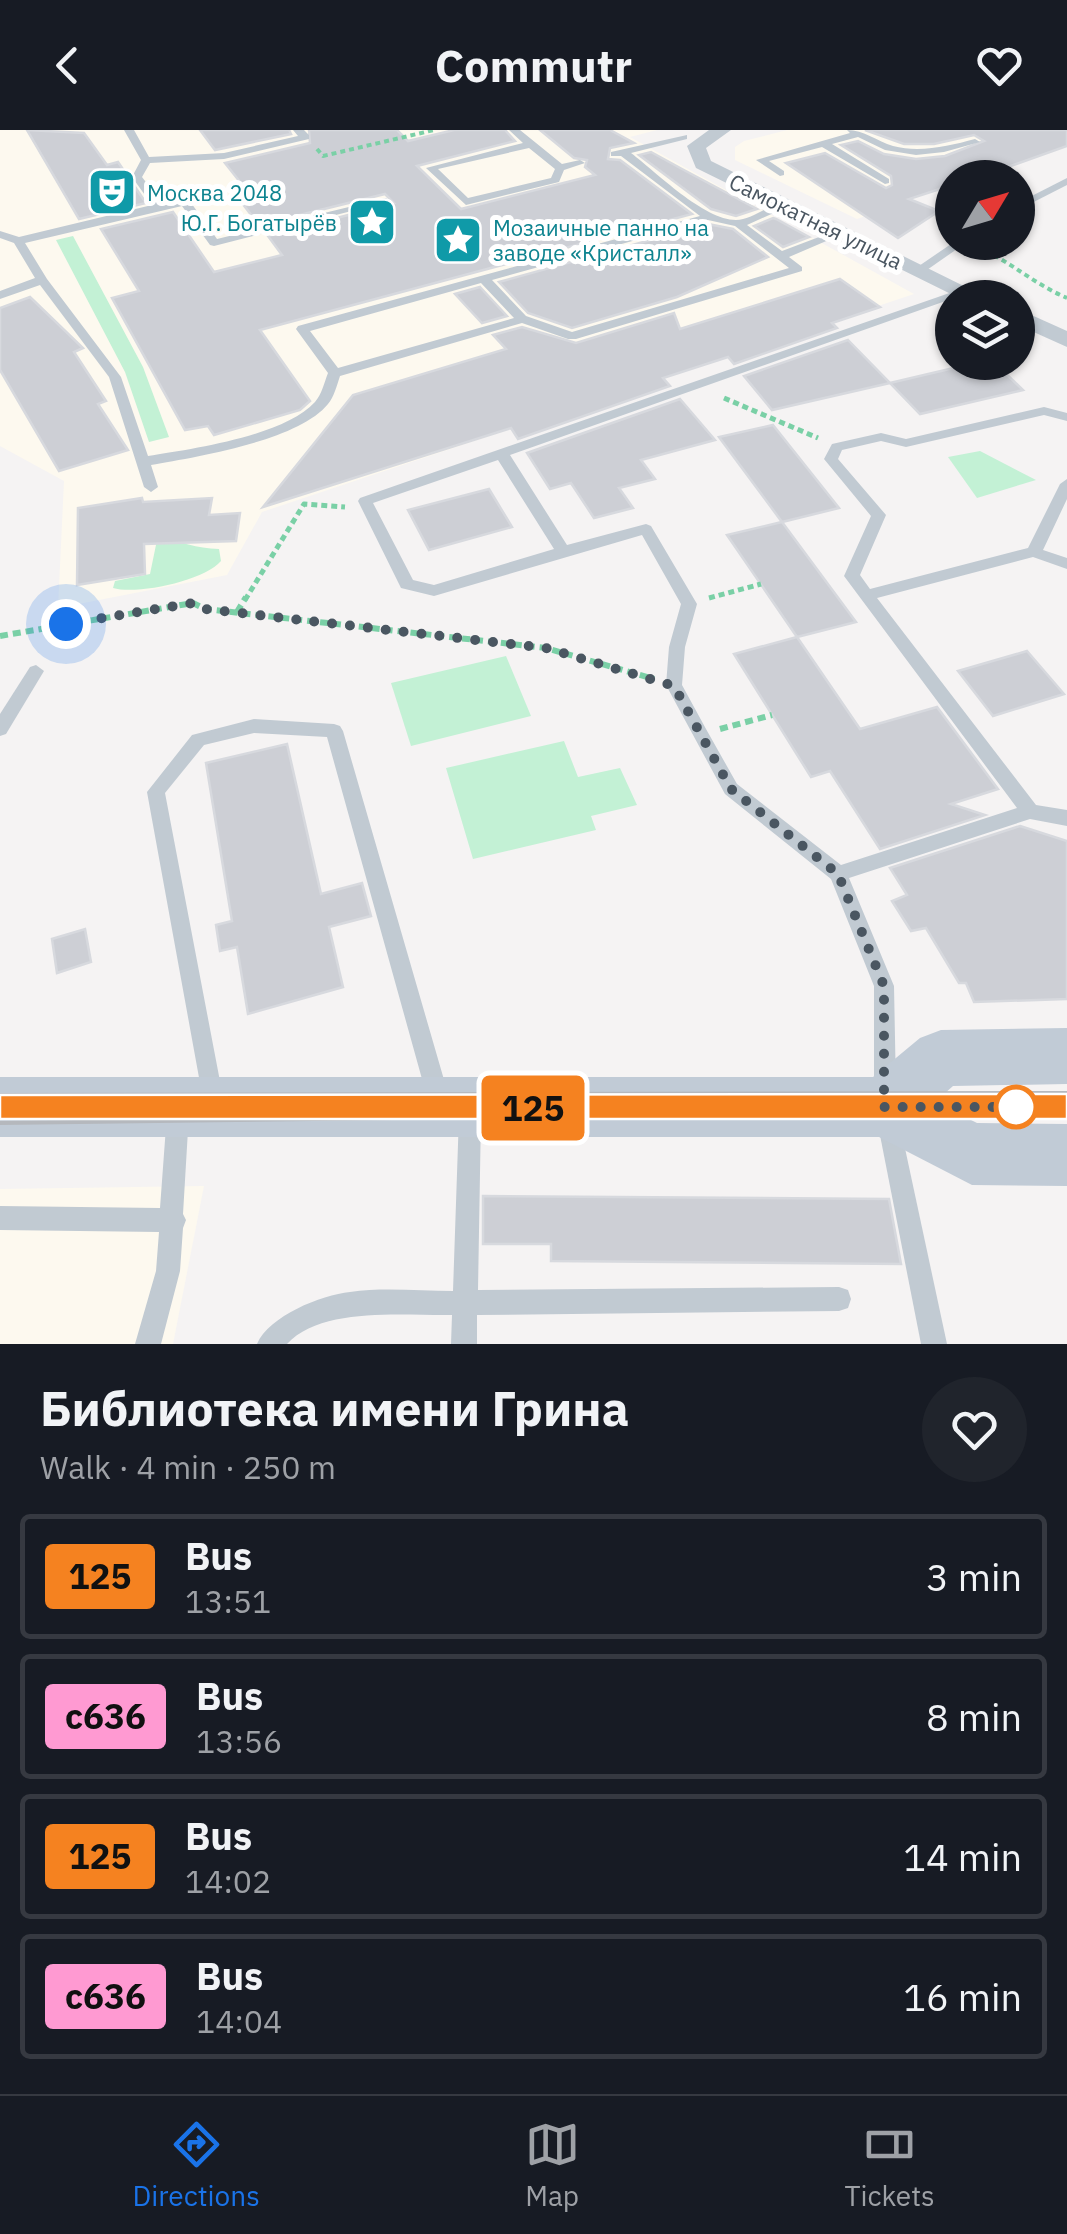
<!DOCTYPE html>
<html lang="en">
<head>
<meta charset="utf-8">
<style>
  body { margin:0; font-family:"IBM Plex Sans",sans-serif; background:#20242c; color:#f1f3f6; height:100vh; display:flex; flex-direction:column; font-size:38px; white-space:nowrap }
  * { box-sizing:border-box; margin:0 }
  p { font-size:32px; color:#9ea1a6 }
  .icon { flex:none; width:55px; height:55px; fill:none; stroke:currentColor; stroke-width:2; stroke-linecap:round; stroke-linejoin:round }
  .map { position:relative; height:1214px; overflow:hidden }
  .panel { display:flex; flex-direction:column; background:#171b24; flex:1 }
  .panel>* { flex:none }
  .badge { padding:0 20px; border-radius:8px; font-size:35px; line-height:65px }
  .needle { width:65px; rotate:52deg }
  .tools { position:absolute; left:935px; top:30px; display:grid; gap:20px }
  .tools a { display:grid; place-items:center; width:100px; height:100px; border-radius:50%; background:#171b24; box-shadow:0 2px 8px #0004; font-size:50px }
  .you { position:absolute; width:50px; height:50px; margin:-25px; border:8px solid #fff; border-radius:50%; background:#1a73e8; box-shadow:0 0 0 15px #1a73e833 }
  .map>.badge { position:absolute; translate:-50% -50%; box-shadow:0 0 0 5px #fff }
  .round { display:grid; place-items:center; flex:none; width:105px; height:105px; border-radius:52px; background:#20242c }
  .headline { display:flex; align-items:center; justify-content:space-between; height:170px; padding:0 40px }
  h1 { font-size:48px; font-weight:800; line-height:75px }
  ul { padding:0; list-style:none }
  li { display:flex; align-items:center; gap:30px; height:125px; margin:0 20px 15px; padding:0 20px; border:5px solid #363941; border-radius:10px }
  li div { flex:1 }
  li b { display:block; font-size:38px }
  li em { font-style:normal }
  li .badge { min-width:110px; font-weight:700; text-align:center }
  header { display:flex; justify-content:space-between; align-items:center; height:130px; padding:0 40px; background:#171b24; font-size:45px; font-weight:800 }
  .dock { display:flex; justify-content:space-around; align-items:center; height:140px; border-top:2px solid #363941; background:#171b24; font-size:28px; color:#9ea1a6 }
  .dock a { display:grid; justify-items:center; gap:5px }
  .dock .selected { color:#1a73e8 }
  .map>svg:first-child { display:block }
  .commercial { fill:#fdf9ef }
  .green { fill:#c3f1d5 }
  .building { fill:#cdcfd5; stroke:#d7d9de; stroke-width:2.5 }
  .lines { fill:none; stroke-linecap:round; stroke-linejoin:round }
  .path-far2 { stroke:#7ad0a6; stroke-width:4; stroke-dasharray:5 4; stroke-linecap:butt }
  .path-far1 { stroke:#7ad0a6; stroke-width:5; stroke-dasharray:6 4; stroke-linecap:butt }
  .path { stroke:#7ad0a6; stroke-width:6; stroke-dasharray:8 5; stroke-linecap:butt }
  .lane { fill:#c1cad2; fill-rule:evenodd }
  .street { fill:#c1cad2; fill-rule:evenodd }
  .secondary { fill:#c1cbd6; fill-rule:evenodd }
  .tram { stroke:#b5b8bd; stroke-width:4 }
  .line { fill:#f58220; stroke:#fff; stroke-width:2.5 }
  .walk { stroke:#4a5661; stroke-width:10; stroke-dasharray:0 18 }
  .stop-dot { fill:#fff; stroke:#f58220; stroke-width:5 }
  .labels { text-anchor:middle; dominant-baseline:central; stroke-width:10; stroke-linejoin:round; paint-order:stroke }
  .far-culture-label { font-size:22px; fill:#0d838f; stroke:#fff; text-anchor:start }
  .far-street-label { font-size:22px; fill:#4a5661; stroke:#fff }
</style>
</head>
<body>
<header><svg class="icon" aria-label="back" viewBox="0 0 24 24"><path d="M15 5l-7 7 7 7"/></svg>Commutr<svg class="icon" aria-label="heart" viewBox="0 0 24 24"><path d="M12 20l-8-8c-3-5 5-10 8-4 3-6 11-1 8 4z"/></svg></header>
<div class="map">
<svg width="1067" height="1214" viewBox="0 0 1067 1214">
  <rect width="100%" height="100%" fill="#f5f3f3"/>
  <g class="commercial">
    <path d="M0,0H657L630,7L914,164L262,382L227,445L58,478L64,351L0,316Z"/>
    <path d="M787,0H1067V16L977,47L952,48V55L857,89L735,30V17L744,11Z"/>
    <path d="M204,1056L173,1214H0V1059Z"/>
  </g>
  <g class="green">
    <path d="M73,106L143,237L169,307L149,312L125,242L56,110Z"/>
    <path d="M980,321L1036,350L977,368L948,327Z"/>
    <path d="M157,410C181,410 196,419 219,419L221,431C204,451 137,465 113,458L115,451L150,444Z"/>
    <path d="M506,526L531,586L411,616L391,553Z"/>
    <path d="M564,611L578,647L620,638L637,675L591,686L596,700L473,729L446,638Z"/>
  </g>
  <g class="building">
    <path d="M27,0L84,3L107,35L118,32L146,73L79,89Z"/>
    <path d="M200,0H289L291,4L215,20Z"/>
    <path d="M309,0H397L408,11L454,0H505L515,11L417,36L461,79L595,45L585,37L587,30L574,28L540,0H610L634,13L610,18L608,29L620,30L692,84L260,200L310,271L300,280L214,305L208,296L185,300L112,168L139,161L101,99L173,82L214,142L282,125L268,106L394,73L385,64L259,95L232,60L244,57L225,33L310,13Z"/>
    <path d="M865,0H1067V16L977,48H952V55L909,69L939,81L898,108L786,33L825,23L886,58L892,55L891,46L841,15L858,11L884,24L916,29L945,26L984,11L974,5L934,14H904Z"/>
    <path d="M651,22L682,39L757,79L736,86L711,79L639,25Z"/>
    <path d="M773,88L776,89L809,107L783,117L754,96Z"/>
    <path d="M708,94L733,99L768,127L677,167L572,198L528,183L499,152Z"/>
    <path d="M840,149L880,177L832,193L837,198L734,234L728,227L663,248L670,256L518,309L511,298L263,377L353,265L506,219L493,205L522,197L576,213L674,183L680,199Z"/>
    <path d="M480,157L507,186L482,193L455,164Z"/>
    <path d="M30,167L83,218L74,222L106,271L98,274L128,320L59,341L0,240V178Z"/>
    <path d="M848,210L890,253L772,280L744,246Z"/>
    <path d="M979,232H994L1023,260L920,284L890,253Z"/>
    <path d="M680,269L715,310L641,330L655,349L619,358L633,378L594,388L571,353L550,359L527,323Z"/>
    <path d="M773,295L839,378L782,392L719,307Z"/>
    <path d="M489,359L512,397L429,420L408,380Z"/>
    <path d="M142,368L143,372L212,368L209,385L240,383L236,411L144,414L145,444L77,455L78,378Z"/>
    <path d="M782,392L856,492L797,507L727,405Z"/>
    <path d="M797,507L860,599L937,577L998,659L951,674L985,685L880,719L830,641L811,647L734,524Z"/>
    <path d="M1027,521L1064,564L993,586L958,541Z"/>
    <path d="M287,614L321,764L362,753L371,786L329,797L343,857L248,884L237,817L220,821L216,795L232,791L206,633Z"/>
    <path d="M1020,696L1067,711V869L974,872L966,853H959L926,798L911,801L892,771L907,765L890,738Z"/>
    <path d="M85,799L91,832L57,843L52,809Z"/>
    <path d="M483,1066L889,1069L901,1134L551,1131V1114H483Z"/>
  </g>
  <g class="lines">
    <g class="path-far2">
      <path d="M317,19L323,26L434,0"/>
      <path d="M978,117C1011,132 1034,154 1067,168"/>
    </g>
    <g class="path-far1">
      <path d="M724,268L818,308"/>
      <path d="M709,468L761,454"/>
      <path d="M245,470L304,374L345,377"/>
    </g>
    <g class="path">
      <path d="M237,482L246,467"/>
      <path d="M0,506L193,473L205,479L546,518L654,549"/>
      <path d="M720,599L772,585"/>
    </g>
    <g class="lane">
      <path d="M124,0H134L149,27L224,23L298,6L293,0H304L309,5V9L224,29L150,33L142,47L162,73L189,70L217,109L386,68L391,71L214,116L210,115L182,76L25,113L47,149L121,247L148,326C192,319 284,306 315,272C322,264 324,253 328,243L296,199L298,196L700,86L621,26H611V22L687,5V9L631,23C656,42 704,90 736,90C753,90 769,73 787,73V77L747,95L782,121L835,101L845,103L789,127L802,137V141L576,209H568L522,193L340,246C337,255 334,267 328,274C298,311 196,327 151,335L158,357L151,362L144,357L109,247L40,155L0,169V161L35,148L14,113L0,108V101L19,107L152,75L132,47L141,30ZM708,90L735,96L789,138L572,202L526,186L492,150ZM481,153L514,188L338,238L310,201Z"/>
      <path d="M509,0H520L562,34L580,30L585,33L564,40L559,52L466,75L426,38L523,13ZM529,18L555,39L551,48L468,68L438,39Z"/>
      <path d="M847,0C864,0 877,11 893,16C920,23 949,16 975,9L980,12L944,22L916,25L885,20L858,7L832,14L889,49V53L885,54L822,17L769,31L784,41V45L780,46L756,30L850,3Z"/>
      <path d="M1067,48V55L1018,80V73Z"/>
      <path d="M954,112H967L924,142H916V138Z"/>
      <path d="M961,159L971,162L510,325L567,415L646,394L651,396L697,474L685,517L682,555L706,599L737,654L841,735L1017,678L844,446L871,386L824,329L832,314L881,303L906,309L1044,277L1067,283V291L1044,285L906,317L881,311L842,320L838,329L886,385L860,445L870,459L1028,418L1060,354L1067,349V369L1043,420L1067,428V439L1033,427L877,468L1036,675L1067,680V696L1030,689L849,748L894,856L896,960L893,968L885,971L877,968L874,960V856L831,749L725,664L666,555L669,517L681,474L642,405L434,466L401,458L358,371L360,368ZM498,330L554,419L434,455L413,450L373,373Z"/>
      <path d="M36,535L44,541L6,604L0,606V584L30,537Z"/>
      <path d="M254,589L334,594L340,596L343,601L449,967L446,975L438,978L430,975L427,967L327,607L254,603L204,615L165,663L223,967L220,975L212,978L204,975L147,662L192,605Z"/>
      <path d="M1067,965V987L924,988L916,985L913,977L916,969L924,966Z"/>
      <path d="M178,972L186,975L189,983L183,1084L186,1090L183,1098L180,1141L161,1214H135L156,1141L159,1102L0,1100V1076L160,1078L167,983L170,975Z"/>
      <path d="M470,974L478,977L481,985L478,1160L839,1157L848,1160L851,1169L848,1178L839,1181L477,1185V1214H451L452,1185C405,1186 322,1176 287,1214H257C269,1186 321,1165 350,1162C383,1157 420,1161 453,1161L459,985L462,977Z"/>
      <path d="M889,984L897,987L900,995L947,1214H921L878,995L881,987Z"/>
    </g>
    <g class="street">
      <path d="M709,0H731L706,18L711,31L988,168H959L696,38L687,16Z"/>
      <path d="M1018,179L1067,201V217L1018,195Z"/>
    </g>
    <path class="secondary" d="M1067,898V954L953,956L935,972L977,993L1067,994V1056L972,1055L879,1007H0V947H873L920,908L941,900Z"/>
    <g class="tram">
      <path d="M0,965L1067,963"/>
      <path d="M0,993L470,987L1067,988"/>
    </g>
  </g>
  <path class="line" d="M1067,964V989H0V965Z"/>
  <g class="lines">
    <path class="walk" d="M66,494L193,473L205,479L546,518L674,556L731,659L838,744L884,856V977H1016"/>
  </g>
  <defs>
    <g id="theatre-square" transform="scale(2.5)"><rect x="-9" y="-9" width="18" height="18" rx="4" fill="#0f9aa8" stroke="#fff"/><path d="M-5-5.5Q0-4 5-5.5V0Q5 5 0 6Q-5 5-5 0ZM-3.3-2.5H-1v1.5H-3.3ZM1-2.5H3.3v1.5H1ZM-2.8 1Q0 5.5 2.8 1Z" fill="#fff"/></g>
    <g id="sight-square" transform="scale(2.5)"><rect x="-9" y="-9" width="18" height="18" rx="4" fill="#0f9aa8" stroke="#fff"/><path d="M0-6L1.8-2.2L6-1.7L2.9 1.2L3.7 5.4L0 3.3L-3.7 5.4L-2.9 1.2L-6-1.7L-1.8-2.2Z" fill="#fff"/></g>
  </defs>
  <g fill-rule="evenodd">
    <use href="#theatre-square" x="112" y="62"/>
    <use href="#sight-square" x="372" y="92"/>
    <use href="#sight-square" x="458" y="110"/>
  </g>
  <circle class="stop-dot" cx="1016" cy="977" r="20"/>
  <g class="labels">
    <g class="far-culture-label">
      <text x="147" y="62">Москва 2048</text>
      <text x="337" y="92" text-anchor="end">Ю.Г. Богатырёв</text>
      <text x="493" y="97">Мозаичные панно на<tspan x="493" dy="25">заводе «Кристалл»</tspan></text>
    </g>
    <g class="far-street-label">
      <text transform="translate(816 91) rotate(26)">Самокатная улица</text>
    </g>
  </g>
</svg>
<div class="tools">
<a><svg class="needle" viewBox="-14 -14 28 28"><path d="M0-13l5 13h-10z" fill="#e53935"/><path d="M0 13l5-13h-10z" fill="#9ea1a6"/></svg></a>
<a><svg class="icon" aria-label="layers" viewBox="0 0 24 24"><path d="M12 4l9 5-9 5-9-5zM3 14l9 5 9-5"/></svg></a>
</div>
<div class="you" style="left:66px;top:494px"></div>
<b class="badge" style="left:533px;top:978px;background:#f58220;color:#111">125</b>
</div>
<section class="panel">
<div class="headline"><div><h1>Библиотека имени Грина</h1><p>Walk · 4 min · 250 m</p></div><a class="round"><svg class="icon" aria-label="heart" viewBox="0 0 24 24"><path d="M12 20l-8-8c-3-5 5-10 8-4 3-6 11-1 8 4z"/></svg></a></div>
<ul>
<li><span class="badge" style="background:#f58220;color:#111">125</span><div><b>Bus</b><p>13:51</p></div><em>3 min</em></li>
<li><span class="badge" style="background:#ff9ad2;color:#111">с636</span><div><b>Bus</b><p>13:56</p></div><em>8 min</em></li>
<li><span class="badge" style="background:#f58220;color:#111">125</span><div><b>Bus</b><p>14:02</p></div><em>14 min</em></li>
<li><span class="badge" style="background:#ff9ad2;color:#111">с636</span><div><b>Bus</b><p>14:04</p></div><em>16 min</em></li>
</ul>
</section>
<nav class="dock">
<a class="selected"><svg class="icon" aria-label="directions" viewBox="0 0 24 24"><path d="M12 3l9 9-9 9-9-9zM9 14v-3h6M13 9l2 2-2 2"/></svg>Directions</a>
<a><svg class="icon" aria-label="map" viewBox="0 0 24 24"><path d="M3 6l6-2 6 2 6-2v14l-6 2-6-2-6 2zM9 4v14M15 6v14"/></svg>Map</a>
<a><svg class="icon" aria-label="tickets" viewBox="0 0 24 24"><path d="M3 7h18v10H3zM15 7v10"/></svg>Tickets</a>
</nav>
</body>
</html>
